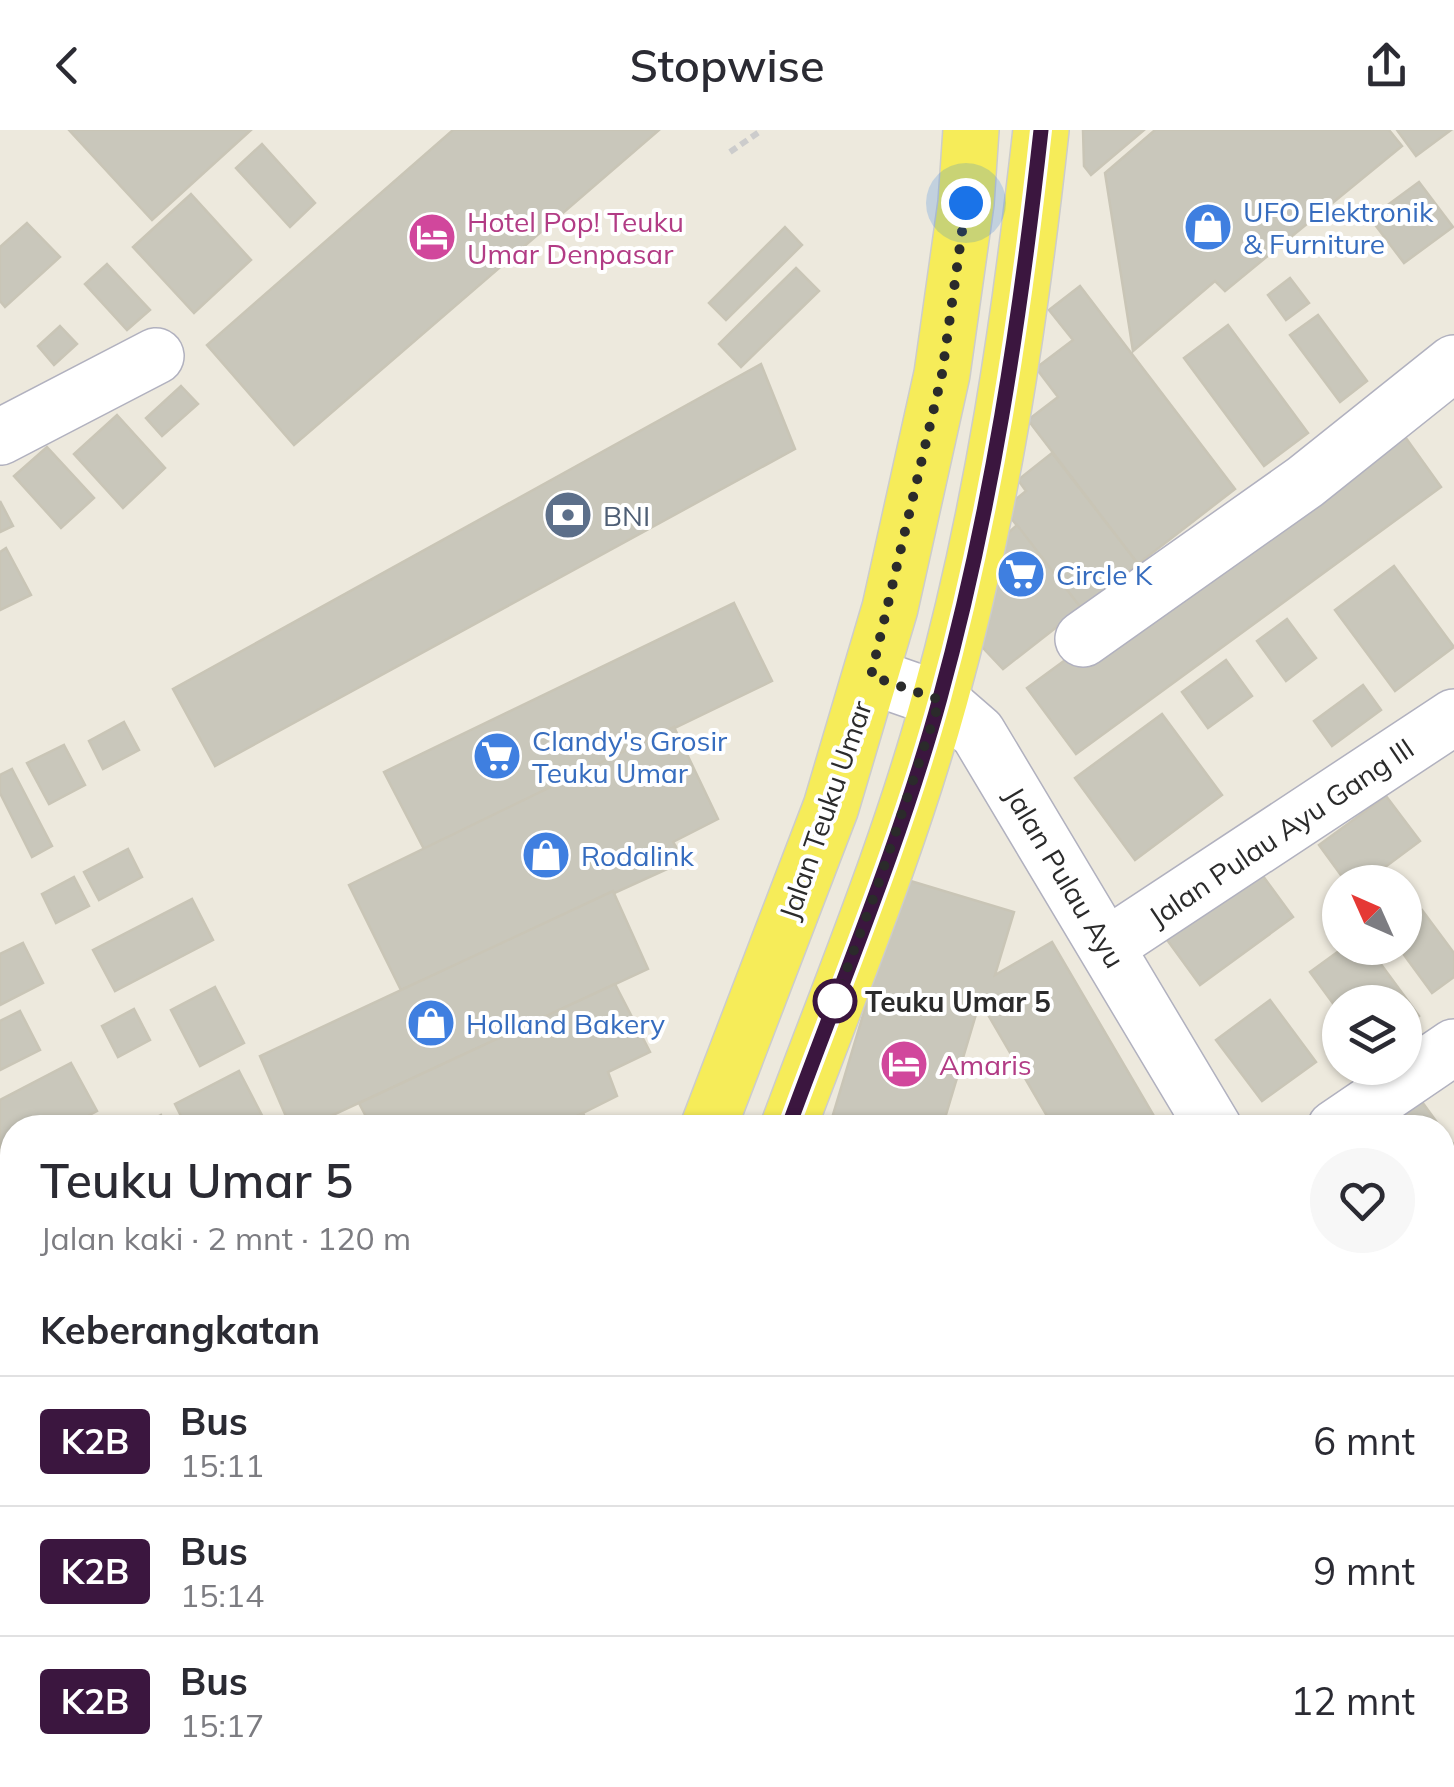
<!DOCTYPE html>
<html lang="id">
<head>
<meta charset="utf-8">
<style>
  body { margin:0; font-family:Mulish,sans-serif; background:#f7f7f7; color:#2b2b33; height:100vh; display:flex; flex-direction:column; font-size:38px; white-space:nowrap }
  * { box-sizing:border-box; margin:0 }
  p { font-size:32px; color:#7c7c81 }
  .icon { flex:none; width:55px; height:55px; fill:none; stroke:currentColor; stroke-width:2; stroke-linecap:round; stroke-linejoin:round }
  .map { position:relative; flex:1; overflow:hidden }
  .side { position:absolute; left:0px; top:985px; width:1455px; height:672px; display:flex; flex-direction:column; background:#fff; border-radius:40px 40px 0 0; box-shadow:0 2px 8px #0004 }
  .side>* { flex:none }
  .badge { padding:0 20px; border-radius:8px; font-size:35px; line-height:65px }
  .needle { width:65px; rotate:315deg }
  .fabs { position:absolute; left:1322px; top:735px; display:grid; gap:20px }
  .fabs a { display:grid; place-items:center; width:100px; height:100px; border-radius:50%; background:#fff; box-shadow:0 2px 8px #0004; font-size:50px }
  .you { position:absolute; width:50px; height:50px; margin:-25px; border:8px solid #fff; border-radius:50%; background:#1a73e8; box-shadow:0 0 0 15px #1a73e833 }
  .map>.badge { position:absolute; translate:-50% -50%; box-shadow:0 0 0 5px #fff }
  h2 { padding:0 40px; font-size:38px; line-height:90px }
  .round { display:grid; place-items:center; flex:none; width:105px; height:105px; border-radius:52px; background:#f7f7f7 }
  .headline { display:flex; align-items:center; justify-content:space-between; height:170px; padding:0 40px }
  h1 { font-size:48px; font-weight:600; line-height:75px }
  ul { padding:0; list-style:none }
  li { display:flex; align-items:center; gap:30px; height:130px; padding:0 40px; border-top:2px solid #e1e1e2 }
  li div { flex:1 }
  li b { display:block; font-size:38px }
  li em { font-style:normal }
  li .badge { min-width:110px; font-weight:700; text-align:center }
  header { display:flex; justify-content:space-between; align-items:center; height:130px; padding:0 40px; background:#fff; font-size:45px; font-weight:600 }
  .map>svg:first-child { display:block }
  .building { fill:#c9c7bb; stroke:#c9c5b6; stroke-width:2.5 }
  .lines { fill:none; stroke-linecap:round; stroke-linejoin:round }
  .minor-casing { stroke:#b1b1bf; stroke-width:58 }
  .major-casing { stroke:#ccc; stroke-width:58 }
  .path { stroke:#ccc; stroke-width:6; stroke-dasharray:8 5; stroke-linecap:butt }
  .minor { stroke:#fff; stroke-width:55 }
  .major { stroke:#f6ec59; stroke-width:55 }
  .line-casing { stroke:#fff; stroke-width:22 }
  .line { stroke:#3b163f; stroke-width:15 }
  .walk { stroke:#2b2b2b; stroke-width:10; stroke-dasharray:0 18 }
  .stop-dot { fill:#fff; stroke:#3b163f; stroke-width:5 }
  .labels { text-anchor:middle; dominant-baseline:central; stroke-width:8; stroke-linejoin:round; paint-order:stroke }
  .shop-label { font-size:28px; fill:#366cbe; stroke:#fff; text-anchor:start }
  .hotel-label { font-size:28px; fill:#b23c85; stroke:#fff; text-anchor:start }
  .service-label { font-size:28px; fill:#4e5e75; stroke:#fff; text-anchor:start }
  .street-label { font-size:28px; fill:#2b2b2b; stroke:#fff }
  .stop-label { font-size:28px; font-weight:bold; fill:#2b2b2b; stroke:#fff; text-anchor:start }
</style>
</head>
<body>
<header><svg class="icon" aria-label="back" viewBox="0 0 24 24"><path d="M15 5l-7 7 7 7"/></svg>Stopwise<svg class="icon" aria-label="share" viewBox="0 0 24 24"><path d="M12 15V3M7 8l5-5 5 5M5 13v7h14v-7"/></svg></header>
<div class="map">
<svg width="1454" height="1657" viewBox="0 0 1454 1657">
  <rect width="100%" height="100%" fill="#ede9dd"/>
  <g class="building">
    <path d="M69,0H251L152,90Z"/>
    <path d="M453,0H659L294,315L207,215Z"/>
    <path d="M1083,0H1144L1091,45L1084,36Z"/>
    <path d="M1155,0H1389L1402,16L1225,161L1215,151L1133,221L1105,43Z"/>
    <path d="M1397,0H1451L1416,26Z"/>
    <path d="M262,14L315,73L290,97L236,38Z"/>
    <path d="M1419,52L1453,97L1404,133L1370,88Z"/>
    <path d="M191,64L251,130L194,183L133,117Z"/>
    <path d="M27,93L60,127L5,177L0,171V117Z"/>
    <path d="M785,97L802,115L726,190L709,173Z"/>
    <path d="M107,134L150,180L127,200L85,154Z"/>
    <path d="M796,138L819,161L741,237L719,214Z"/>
    <path d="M1290,148L1309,173L1286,190L1268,165Z"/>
    <path d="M1080,156L1235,359L1138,434L1028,290L1058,267L1036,238L1073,210L1049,180Z"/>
    <path d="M1318,185L1367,251L1340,272L1290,205Z"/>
    <path d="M1228,195L1308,303L1264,336L1184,228Z"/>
    <path d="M60,196L77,214L54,235L38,216Z"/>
    <path d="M761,234L795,319L215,636L173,559Z"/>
    <path d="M181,256L198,274L162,306L146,288Z"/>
    <path d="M117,285L165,338L123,378L74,324Z"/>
    <path d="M1393,290L1441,357L1076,624L1027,558Z"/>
    <path d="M47,317L94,368L61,398L14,346Z"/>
    <path d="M1052,323L1138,434L1081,478L1004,379L1026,361L1018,350Z"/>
    <path d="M0,371L13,396L0,402Z"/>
    <path d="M1017,395L1081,478L1003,539L967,501L999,411Z"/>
    <path d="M6,418L31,465L0,480V422Z"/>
    <path d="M1394,436L1454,517L1395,561L1335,480Z"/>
    <path d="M734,473L772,551L424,719L384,642Z"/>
    <path d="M1287,489L1316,528L1286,551L1257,511Z"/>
    <path d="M1226,530L1252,566L1208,598L1182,562Z"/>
    <path d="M1363,555L1381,580L1332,616L1314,591Z"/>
    <path d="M1162,584L1222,665L1135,730L1075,648Z"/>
    <path d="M124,592L139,620L103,639L89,611Z"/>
    <path d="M674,597L718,689L673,712L685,731L401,860L349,755Z"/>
    <path d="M64,615L85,655L49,674L27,633Z"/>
    <path d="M12,639L52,716L32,727L0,663V645Z"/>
    <path d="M1386,666L1420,711L1365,752H1346L1319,715Z"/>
    <path d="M128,719L142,747L99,770L84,742Z"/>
    <path d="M1249,727L1293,787L1200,855L1157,796Z"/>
    <path d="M74,747L89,776L56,793L42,764Z"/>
    <path d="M904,749L1014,782L995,845L1052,812L1161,998H1054L980,871L942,998H829Z"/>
    <path d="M613,761L648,839L305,998H291L260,926Z"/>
    <path d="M192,769L213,810L115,861L93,820Z"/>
    <path d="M1422,780L1454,823V847L1432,863L1399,818H1405V793Z"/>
    <path d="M23,813L43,853L0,875V824Z"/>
    <path d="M1343,818H1369L1419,886L1405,896V872H1340V883L1310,842Z"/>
    <path d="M615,854L650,922L608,942L617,966L553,998H372L359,973Z"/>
    <path d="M215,857L244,913L200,936L171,880Z"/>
    <path d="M1270,870L1316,932L1262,971L1216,910Z"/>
    <path d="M134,879L150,910L118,927L102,896Z"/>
    <path d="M20,881L40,920L0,940V891Z"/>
    <path d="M71,933L97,981L65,998H12V1025L7,1028L0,1015V970Z"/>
    <path d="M239,941L268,997L187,998L175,974Z"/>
    <path d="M1417,965L1441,998H1373Z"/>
    <path d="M583,983L590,998H553Z"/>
    <path d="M161,985L168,998H137Z"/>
    <path d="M1442,999L1454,1015L1442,1026Z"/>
    <path d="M1454,1080V1126L1442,1110V1089Z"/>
    <path d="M12,1148V1223L0,1229V1155Z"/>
    <path d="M1442,1202L1454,1217V1242L1442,1250Z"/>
    <path d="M12,1255V1366L0,1372V1261Z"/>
    <path d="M12,1431V1560L0,1565V1436Z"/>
    <path d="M12,1582V1645H77L50,1657H0V1588Z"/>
    <path d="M1442,1630L1454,1646V1657H1413L1405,1645H1442Z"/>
    <path d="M511,1645H609L579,1657H515Z"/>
    <path d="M1033,1645H1046L1055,1657H1017Z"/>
    <path d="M1067,1645H1147L1156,1657H1073Z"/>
    <path d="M1205,1645H1227L1213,1655Z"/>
  </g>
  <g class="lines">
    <g class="minor-casing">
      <g id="minor">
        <path d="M0,307L156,226"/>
        <path d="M1083,509L1305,352L1454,233"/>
        <path d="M871,546L940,570L978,603L1214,998"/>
        <path d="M1107,816L1454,587"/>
        <path d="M1335,998L1454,917"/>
        <path d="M1442,1289L1454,1281"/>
        <path d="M1442,1418L1454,1442"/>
        <path d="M1442,1557L1454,1550"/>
        <path d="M969,1645L978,1657"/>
        <path d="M1288,1657L1307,1645"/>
      </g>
    </g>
    <g class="major-casing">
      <g id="major">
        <path d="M708,998L831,677L890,478L942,244L966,73L971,0"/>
        <path d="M788,998C841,856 900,714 940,568C992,382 1020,191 1041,0"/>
        <path d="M355,1657L364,1645"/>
        <path d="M421,1657L429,1645"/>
      </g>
    </g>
    <path class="path" d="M730,22L762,0"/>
    <use href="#minor" class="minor"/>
    <use href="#major" class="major"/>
  </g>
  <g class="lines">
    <g class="line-casing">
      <path id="line" d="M788,998C840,856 900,714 940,568C991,382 1020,191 1041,0"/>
    </g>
    <use href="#line" class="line"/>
    <path class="walk" d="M835,871L876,761L940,570L871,546L942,244L966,73"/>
  </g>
  <defs>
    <g id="shop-disc" transform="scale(2.5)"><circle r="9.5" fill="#3f7fe0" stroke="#fff"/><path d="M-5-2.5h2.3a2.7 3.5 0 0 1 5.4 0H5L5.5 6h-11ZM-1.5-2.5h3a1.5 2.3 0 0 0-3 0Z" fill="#fff"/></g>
    <g id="hotel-disc" transform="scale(2.5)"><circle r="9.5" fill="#d1479c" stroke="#fff"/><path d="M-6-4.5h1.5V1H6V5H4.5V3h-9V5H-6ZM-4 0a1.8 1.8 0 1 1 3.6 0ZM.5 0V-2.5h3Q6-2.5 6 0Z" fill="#fff"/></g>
    <g id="bank-disc" transform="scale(2.5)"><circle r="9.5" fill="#5c6f8a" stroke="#fff"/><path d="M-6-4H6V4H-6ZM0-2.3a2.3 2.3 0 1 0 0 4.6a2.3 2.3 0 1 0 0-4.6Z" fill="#fff"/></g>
    <g id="supermarket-disc" transform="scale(2.5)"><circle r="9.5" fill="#3f7fe0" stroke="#fff"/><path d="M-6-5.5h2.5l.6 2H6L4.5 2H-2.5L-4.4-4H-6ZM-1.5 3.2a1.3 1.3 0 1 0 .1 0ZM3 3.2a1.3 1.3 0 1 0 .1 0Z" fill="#fff"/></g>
  </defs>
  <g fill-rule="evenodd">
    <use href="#shop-disc" x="1208" y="97"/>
    <use href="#hotel-disc" x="432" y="107"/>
    <use href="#bank-disc" x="568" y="385"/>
    <use href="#supermarket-disc" x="1021" y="444"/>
    <use href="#supermarket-disc" x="497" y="626"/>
    <use href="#shop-disc" x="546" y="725"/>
    <use href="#shop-disc" x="431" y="893"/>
    <use href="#hotel-disc" x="904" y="934"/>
  </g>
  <circle class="stop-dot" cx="835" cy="871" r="20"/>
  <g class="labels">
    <g class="shop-label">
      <text x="1243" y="81">UFO Elektronik<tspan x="1243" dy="32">&amp; Furniture</tspan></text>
      <text x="1056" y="444">Circle K</text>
      <text x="532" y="610">Clandy's Grosir<tspan x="532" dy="32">Teuku Umar</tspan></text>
      <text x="581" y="725">Rodalink</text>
      <text x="466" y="893">Holland Bakery</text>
    </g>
    <g class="hotel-label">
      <text x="467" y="91">Hotel Pop! Teuku<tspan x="467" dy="32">Umar Denpasar</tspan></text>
      <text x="939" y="934">Amaris</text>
    </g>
    <g class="service-label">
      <text x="603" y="385">BNI</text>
    </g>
    <g class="street-label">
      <text transform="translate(825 680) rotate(-71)">Jalan Teuku Umar</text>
      <text transform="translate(1281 702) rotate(-34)">Jalan Pulau Ayu Gang III</text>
      <text transform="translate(1065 747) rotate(59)">Jalan Pulau Ayu</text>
    </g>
    <g class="stop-label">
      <text x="865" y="871">Teuku Umar 5</text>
    </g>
  </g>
</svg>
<div class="fabs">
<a><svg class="needle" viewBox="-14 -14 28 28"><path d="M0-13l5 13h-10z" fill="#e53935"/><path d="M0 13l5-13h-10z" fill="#7c7c81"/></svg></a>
<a><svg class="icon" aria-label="layers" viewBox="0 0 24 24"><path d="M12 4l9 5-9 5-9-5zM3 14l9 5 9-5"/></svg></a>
</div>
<div class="you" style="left:966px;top:73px"></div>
<section class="side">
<div class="headline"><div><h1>Teuku Umar 5</h1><p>Jalan kaki · 2 mnt · 120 m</p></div><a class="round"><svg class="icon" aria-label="heart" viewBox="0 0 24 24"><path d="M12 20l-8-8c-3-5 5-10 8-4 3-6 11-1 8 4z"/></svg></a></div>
<h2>Keberangkatan</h2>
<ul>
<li><span class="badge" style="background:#3b163f;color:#fff">K2B</span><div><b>Bus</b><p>15:11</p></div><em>6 mnt</em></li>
<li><span class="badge" style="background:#3b163f;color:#fff">K2B</span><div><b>Bus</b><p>15:14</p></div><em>9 mnt</em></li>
<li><span class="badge" style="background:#3b163f;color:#fff">K2B</span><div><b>Bus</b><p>15:17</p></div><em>12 mnt</em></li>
</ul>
</section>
</div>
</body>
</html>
